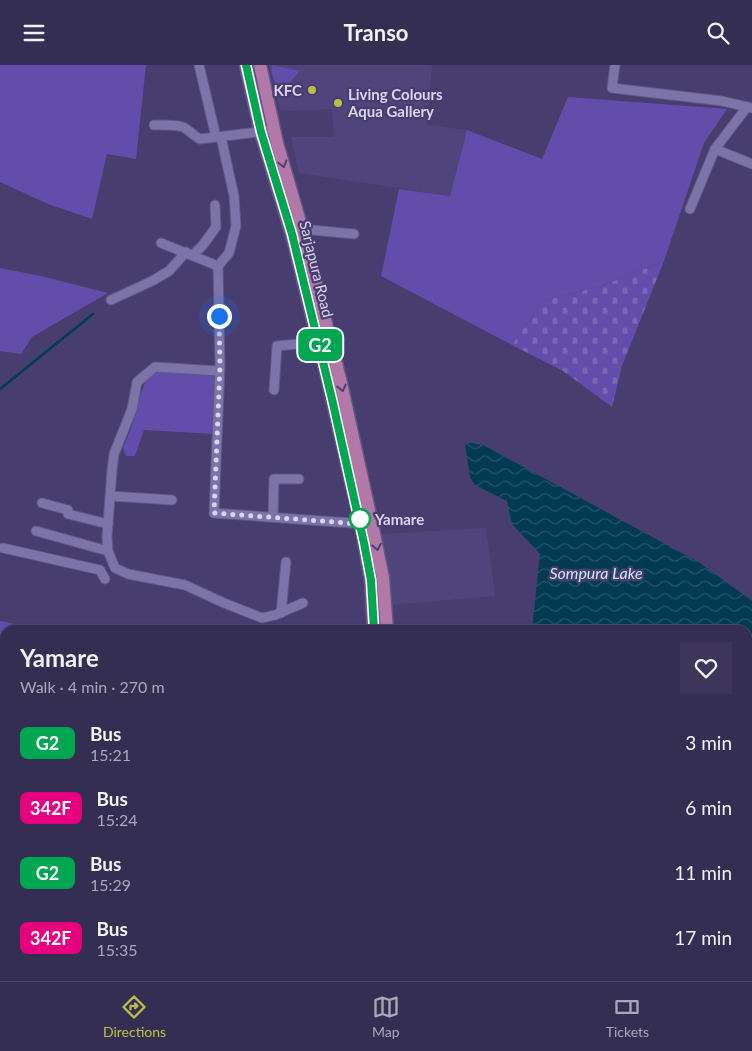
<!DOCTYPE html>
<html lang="en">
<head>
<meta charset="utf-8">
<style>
  body { margin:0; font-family:Lato,sans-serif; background:#3d365a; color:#f1f3f6; height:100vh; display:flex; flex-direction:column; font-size:19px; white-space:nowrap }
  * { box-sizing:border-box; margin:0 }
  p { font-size:16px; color:#aaa8b8 }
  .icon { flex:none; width:28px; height:28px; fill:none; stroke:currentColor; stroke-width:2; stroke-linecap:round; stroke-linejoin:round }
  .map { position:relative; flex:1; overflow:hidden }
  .side { position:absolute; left:0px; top:560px; width:752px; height:356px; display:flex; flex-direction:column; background:#352e53; border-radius:15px 15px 0 0; box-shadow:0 1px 4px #0004,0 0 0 1px #4f4a6a }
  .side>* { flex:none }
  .badge { padding:0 10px; border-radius:8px; font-size:18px; line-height:32px }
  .you { position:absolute; width:25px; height:25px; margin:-12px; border:4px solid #fff; border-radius:50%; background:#1a73e8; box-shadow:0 0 0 8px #1a73e833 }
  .map>.badge { position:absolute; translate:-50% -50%; box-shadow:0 0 0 2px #fff }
  .round { display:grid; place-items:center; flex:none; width:52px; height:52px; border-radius:0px; background:#3d365a }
  .head { display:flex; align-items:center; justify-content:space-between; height:85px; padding:0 20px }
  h1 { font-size:24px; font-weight:700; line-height:38px }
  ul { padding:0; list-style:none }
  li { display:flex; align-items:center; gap:15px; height:65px; padding:0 20px }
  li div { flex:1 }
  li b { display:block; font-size:19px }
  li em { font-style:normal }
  li .badge { min-width:55px; font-weight:700; text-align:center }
  header { display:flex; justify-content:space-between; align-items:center; height:65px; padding:0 20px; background:#352e53; font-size:22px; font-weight:700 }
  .tabs { display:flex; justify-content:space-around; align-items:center; height:70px; border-top:1px solid #4f4a6a; background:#352e53; font-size:14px; color:#aaa8b8 }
  .tabs a { display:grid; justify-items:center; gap:2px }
  .tabs .on { color:#bbc044 }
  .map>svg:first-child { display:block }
  .built { fill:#50447d }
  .green { fill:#634daa }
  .cemetery { fill:url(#cemetery-stones) }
  .water { fill:url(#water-waves) }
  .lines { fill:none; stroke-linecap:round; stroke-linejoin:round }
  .stream { stroke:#013b52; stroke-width:2.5 }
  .minor-casing { stroke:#615882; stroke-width:11 }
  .primary-casing { stroke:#615882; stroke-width:15 }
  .minor { stroke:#7c73a9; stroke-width:9 }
  .primary { stroke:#b278a7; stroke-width:12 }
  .oneway { stroke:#4c4072 }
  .line-casing { stroke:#fff; stroke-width:11 }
  .line { stroke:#00a651; stroke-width:8 }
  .walk { stroke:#d8d4f2; stroke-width:5; stroke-dasharray:0 9 }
  .poi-dot { fill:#bbc044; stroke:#473d6f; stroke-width:2 }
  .stop-dot { fill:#fff; stroke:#00a651; stroke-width:2.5 }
  .labels { text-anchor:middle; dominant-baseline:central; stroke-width:4.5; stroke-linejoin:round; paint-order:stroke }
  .poi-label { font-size:15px; font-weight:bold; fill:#d8d4f2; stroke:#473d6f; text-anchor:end }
  .street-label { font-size:15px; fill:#d8d4f2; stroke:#473d6f }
  .stop-label { font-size:15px; font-weight:bold; fill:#d8d4f2; stroke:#473d6f; text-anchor:start }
  .water-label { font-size:16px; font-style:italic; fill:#cae9f9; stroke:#473d6f }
</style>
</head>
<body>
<header><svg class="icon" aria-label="menu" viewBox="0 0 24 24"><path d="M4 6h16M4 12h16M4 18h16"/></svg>Transo<svg class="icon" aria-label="search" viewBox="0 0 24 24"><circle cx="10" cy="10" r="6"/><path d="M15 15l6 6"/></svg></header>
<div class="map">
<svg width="752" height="916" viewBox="0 0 752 916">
  <defs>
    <pattern id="cemetery-stones" width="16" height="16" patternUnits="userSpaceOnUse" patternTransform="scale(1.25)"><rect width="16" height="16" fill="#634daa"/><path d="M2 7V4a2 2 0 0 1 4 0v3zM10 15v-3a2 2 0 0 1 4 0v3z" fill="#7966b6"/></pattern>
    <pattern id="water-waves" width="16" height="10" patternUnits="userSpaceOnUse" patternTransform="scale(1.25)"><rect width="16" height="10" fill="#013b52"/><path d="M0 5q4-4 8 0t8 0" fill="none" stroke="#25566b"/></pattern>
  </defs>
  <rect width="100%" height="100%" fill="#473d6f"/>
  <g class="built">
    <path d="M269,0H432L427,60L467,65L450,131L299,108L291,72H334L332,44L290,46L280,45Z"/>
    <path d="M486,463L495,531L390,540L380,469Z"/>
  </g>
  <g class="green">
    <path d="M0,0H146L136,94L107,89L92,154L48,139L0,117Z"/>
    <path d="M272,0L300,6L283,25L277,24L271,5Z"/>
    <path d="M568,32L727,44L704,78L664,196L601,221L543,236L512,280L381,211L399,124L450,131L467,65L542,94Z"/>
    <path d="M0,203L41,211L108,228L32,272L21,289L0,286Z"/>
    <path d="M165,306L214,308L216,316L214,369L144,365L135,391H126L123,382L131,364L138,337L146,315L153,308Z"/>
    <path d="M0,556L45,565H5V911H133L132,916H0Z"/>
  </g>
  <path class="cemetery" d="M664,196L622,301L612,342L563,306L512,280L543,236L601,221Z"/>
  <g class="water">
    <path d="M471,378L483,380L700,498L752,536V884L748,888V565H532L540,489L512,459L507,436L475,420L470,412L465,379Z"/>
    <path d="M586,911H721L714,916H585Z"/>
  </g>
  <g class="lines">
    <path class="stream" d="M0,324L93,249"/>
    <g class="minor-casing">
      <g id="minor">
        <path d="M199,0L216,72"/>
        <path d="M615,0L612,23L722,36L752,43"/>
        <path d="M154,60C163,60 174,59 183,62C189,65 194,71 200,74L266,66"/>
        <path d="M221,72L234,131L236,161L229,188L218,201L220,301L214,448L365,459"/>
        <path d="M715,84L752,99"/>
        <path d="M690,144L715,84L747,42"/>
        <path d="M302,164L354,169"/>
        <path d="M161,178L218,201"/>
        <path d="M193,190L203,180L216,162L215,140"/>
        <path d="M111,235L152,216L169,206L186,187"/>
        <path d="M219,306L155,302L137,317L132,344L114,389L112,405L107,472L108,486L115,503L128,509L185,520L224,538L262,553L275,550L303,538"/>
        <path d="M274,325L277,281L319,277"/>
        <path d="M110,431L172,435"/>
        <path d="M42,438L68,445V449L108,459"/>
        <path d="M273,452L274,414H299"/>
        <path d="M36,466L108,486"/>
        <path d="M3,483L100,505L105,514"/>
        <path d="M281,548L286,497"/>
      </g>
    </g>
    <g class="primary-casing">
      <g id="primary">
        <path d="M246,0L261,67L292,169L328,315L361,459L371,515L374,565"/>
        <path d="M260,0L277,78L302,164L341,318L372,459L383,513L387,565"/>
        <path d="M385,911L386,916"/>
        <path d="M396,911L397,916"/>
      </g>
    </g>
    <use href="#minor" class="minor"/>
    <use href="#primary" class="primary"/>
  </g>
  <defs><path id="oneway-chevron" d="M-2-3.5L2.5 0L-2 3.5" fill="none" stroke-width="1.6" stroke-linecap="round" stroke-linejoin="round" transform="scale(1.25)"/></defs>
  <g class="oneway">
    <use href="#oneway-chevron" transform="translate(283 99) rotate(74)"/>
    <use href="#oneway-chevron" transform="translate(342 323) rotate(77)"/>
    <use href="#oneway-chevron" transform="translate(377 482) rotate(79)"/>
  </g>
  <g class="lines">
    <g class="line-casing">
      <path id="line" d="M246,0L261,67L292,169L332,334L364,478L371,515L374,565"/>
    </g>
    <use href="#line" class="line"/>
    <path class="walk" d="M219,251L220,301L214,448L361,459L360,454"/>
  </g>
  <g class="poi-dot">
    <circle cx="312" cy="25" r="5"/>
    <circle cx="338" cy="38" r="5"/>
  </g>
  <circle class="stop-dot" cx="360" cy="454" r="10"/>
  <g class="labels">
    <g class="poi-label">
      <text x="302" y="25">KFC</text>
      <text x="348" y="29" text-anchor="start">Living Colours<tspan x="348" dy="17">Aqua Gallery</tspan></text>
    </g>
    <g class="street-label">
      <text transform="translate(317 204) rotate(76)">Sarjapura Road</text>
    </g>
    <g class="stop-label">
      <text x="375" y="454">Yamare</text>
    </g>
    <g class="water-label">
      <text x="596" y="507">Sompura Lake</text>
    </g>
  </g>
</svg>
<div class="you" style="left:219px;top:251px"></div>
<b class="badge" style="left:320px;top:280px;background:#00a651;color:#fff">G2</b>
<section class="side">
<div class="head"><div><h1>Yamare</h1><p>Walk · 4 min · 270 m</p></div><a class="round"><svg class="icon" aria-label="heart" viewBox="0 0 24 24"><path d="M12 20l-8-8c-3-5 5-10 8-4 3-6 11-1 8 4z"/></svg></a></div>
<ul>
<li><span class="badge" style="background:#00a651;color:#fff">G2</span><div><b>Bus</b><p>15:21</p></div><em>3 min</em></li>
<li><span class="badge" style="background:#e6007e;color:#fff">342F</span><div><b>Bus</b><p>15:24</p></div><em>6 min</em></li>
<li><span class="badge" style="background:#00a651;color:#fff">G2</span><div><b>Bus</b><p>15:29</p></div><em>11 min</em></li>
<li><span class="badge" style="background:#e6007e;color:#fff">342F</span><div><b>Bus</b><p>15:35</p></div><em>17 min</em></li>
</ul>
</section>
</div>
<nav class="tabs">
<a class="on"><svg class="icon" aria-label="directions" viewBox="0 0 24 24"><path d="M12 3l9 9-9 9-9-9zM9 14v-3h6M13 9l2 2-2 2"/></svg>Directions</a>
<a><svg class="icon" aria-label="map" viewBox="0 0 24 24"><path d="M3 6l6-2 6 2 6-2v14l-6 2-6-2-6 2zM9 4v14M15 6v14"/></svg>Map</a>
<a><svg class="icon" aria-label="tickets" viewBox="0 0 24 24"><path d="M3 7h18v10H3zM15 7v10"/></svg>Tickets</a>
</nav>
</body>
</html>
